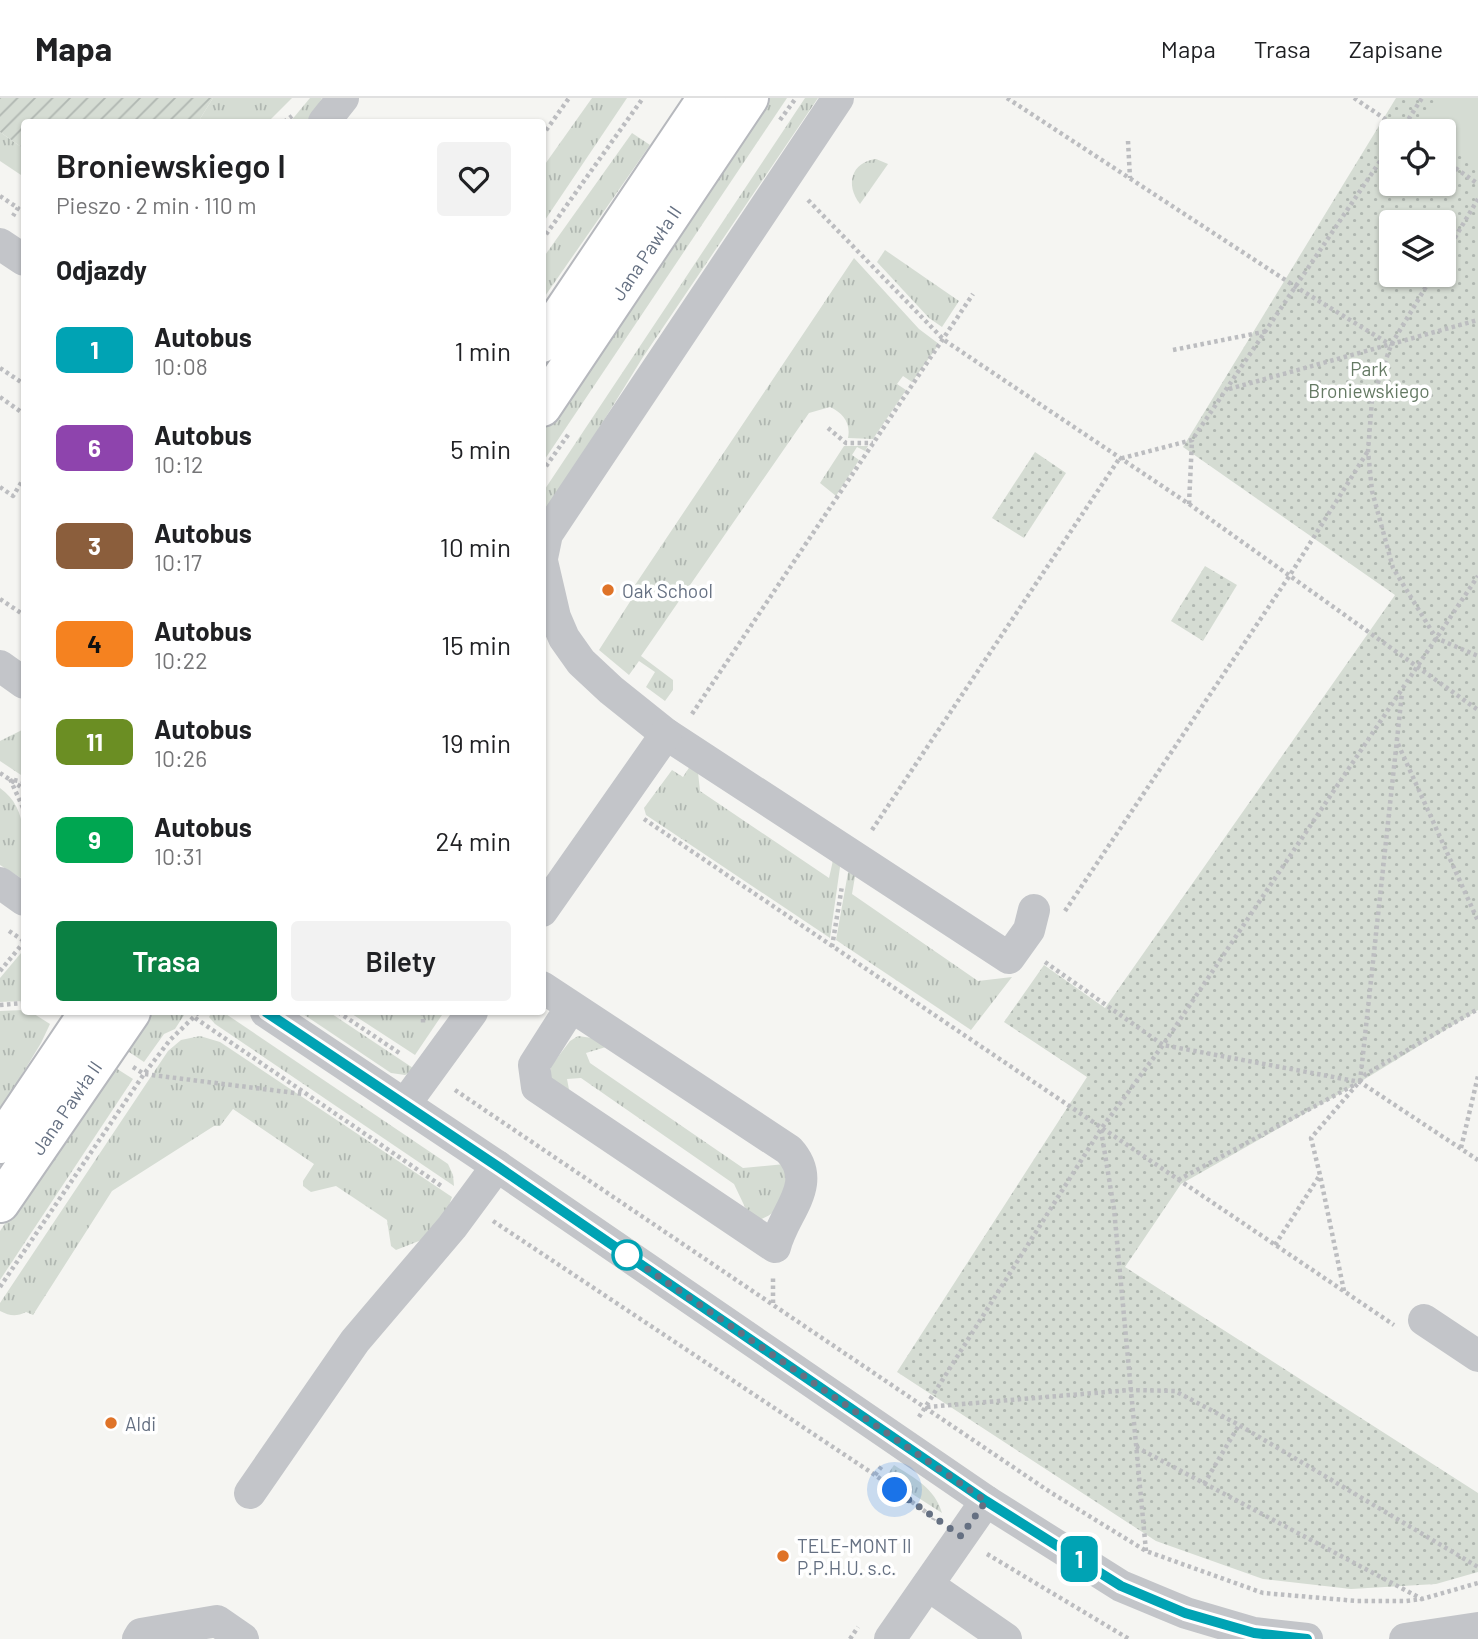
<!DOCTYPE html>
<html lang="pl">
<head>
<meta charset="utf-8">
<style>
  body { margin:0; font-family:Barlow,sans-serif; background:#f2f2f2; color:#202124; height:100vh; display:flex; flex-direction:column; font-size:26px; white-space:nowrap }
  * { box-sizing:border-box; margin:0 }
  p { font-size:23px; color:#757577 }
  .icon { flex:none; width:38px; height:38px; fill:none; stroke:currentColor; stroke-width:2; stroke-linecap:round; stroke-linejoin:round }
  .map { position:relative; flex:1; overflow:hidden }
  .sheet { position:absolute; left:21px; top:21px; width:525px; height:896px; display:flex; flex-direction:column; background:#fff; border-radius:7px; box-shadow:0 2px 5px #0004 }
  .sheet>* { flex:none }
  .badge { padding:0 14px; border-radius:10px; font-size:24px; line-height:46px }
  .fabs { position:absolute; left:1379px; top:21px; display:grid; gap:14px }
  .fabs a { display:grid; place-items:center; width:77px; height:77px; border-radius:7px; background:#fff; box-shadow:0 2px 5px #0004; font-size:35px }
  .you { position:absolute; width:35px; height:35px; margin:-18px; border:5px solid #fff; border-radius:50%; background:#1a73e8; box-shadow:0 0 0 10px #1a73e833 }
  .map>.badge { position:absolute; translate:-50% -50%; box-shadow:0 0 0 4px #fff }
  h2 { padding:0 35px; font-size:26px; line-height:63px }
  .round { display:grid; place-items:center; flex:none; width:74px; height:74px; border-radius:7px; background:#f2f2f2 }
  .head { display:flex; align-items:center; justify-content:space-between; height:119px; padding:0 35px }
  h1 { font-size:33px; font-weight:600; line-height:52px }
  .primary-button { display:flex; gap:14px; margin-top:auto; padding:14px 35px }
  .primary-button a { flex:1; height:80px; border-radius:7px; background:#0b8043; color:#fff; font-size:28px; font-weight:600; line-height:80px; text-align:center }
  .primary-button a+a { background:#f2f2f2; color:#202124 }
  ul { padding:0; list-style:none }
  li { display:flex; align-items:center; gap:21px; height:98px; padding:0 35px }
  li div { flex:1 }
  li b { display:block; font-size:26px }
  li em { font-style:normal }
  li .badge { min-width:77px; font-weight:700; text-align:center }
  header { display:flex; align-items:center; gap:42px; box-sizing:border-box; height:98px; padding:0 35px; background:#fff; border-bottom:2px solid #e0e0e0 }
  header strong { font-size:33px }
  nav { display:flex; gap:38px; margin-inline-start:auto; font-size:24px }
  .map>svg:first-child { display:block }
  .grass { fill:url(#grass-tufts) }
  .park { fill:url(#park-dots); fill-rule:evenodd }
  .garden { fill:url(#garden-furrows) }
  .pitch { fill:#d5dcd3 }
  .lines { fill:none; stroke-linecap:round; stroke-linejoin:round }
  .major-casing { stroke:#b6b8bd; stroke-width:42 }
  .path { stroke:#bcbdc0; stroke-width:4.5; stroke-dasharray:3.5 3.5; stroke-linecap:butt }
  .minor { stroke:#c3c5c9; stroke-width:32 }
  .major { stroke:#fff; stroke-width:38 }
  .line-casing { stroke:#fff; stroke-width:16 }
  .line { stroke:#00a3b4; stroke-width:10 }
  .walk { stroke:#657082; stroke-width:7; stroke-dasharray:0 12.6 }
  .poi-dot { fill:#df7328; stroke:#fff; stroke-width:2.5 }
  .stop-dot { fill:#fff; stroke:#00a3b4; stroke-width:3.5 }
  .labels { text-anchor:middle; dominant-baseline:central; stroke-width:7; stroke-linejoin:round; paint-order:stroke }
  .street-label { font-size:19px; fill:#657082; stroke:#fff }
  .park-label { font-size:19px; fill:#647963; stroke:#fff }
  .poi-label { font-size:19px; fill:#657082; stroke:#fff; text-anchor:start }
</style>
</head>
<body>
<header>
<strong>Mapa</strong>
<nav><a>Mapa</a><a>Trasa</a><a>Zapisane</a></nav>
</header>
<div class="map">
<svg width="1478" height="1541" viewBox="0 0 1478 1541">
  <defs>
    <pattern id="grass-tufts" width="24" height="20" patternUnits="userSpaceOnUse" patternTransform="scale(1.75)"><rect width="24" height="20" fill="#d5dcd3"/><path d="M3 7l-1-3M5 7V3M7 7l1-3M15 17l-1-3M17 17v-4M19 17l1-3" fill="none" stroke="#b0b7b1"/></pattern>
    <pattern id="park-dots" width="8" height="8" patternUnits="userSpaceOnUse" patternTransform="scale(1.75)"><rect width="8" height="8" fill="#d5dcd3"/><path d="M2 2h.1M6 6h.1" fill="none" stroke="#b0b7b1" stroke-width="1.8" stroke-linecap="round"/></pattern>
    <pattern id="garden-furrows" width="10" height="10" patternUnits="userSpaceOnUse" patternTransform="scale(1.75)"><rect width="10" height="10" fill="#d5dcd3"/><path d="M-1 1l2-2M0 10L10 0M9 11l2-2" fill="none" stroke="#b0b7b1"/></pattern>
  </defs>
  <rect width="100%" height="100%" fill="#f5f5f2"/>
  <g class="grass">
    <path d="M213,0H292L268,24H198Z"/>
    <path d="M310,0H322L309,24H290Z"/>
    <path d="M592,0H627L543,125V69Z"/>
    <path d="M764,0H787L543,364V329Z"/>
    <path d="M805,0H818L643,259L543,421V394Z"/>
    <path d="M0,34L24,51V79L0,63Z"/>
    <path d="M632,35L650,47L543,201V160Z"/>
    <path d="M876,61L888,66L860,106C845,87 851,64 876,61Z"/>
    <path d="M885,152L959,203L942,229L929,220L877,164Z"/>
    <path d="M854,160L919,231L939,246L912,284L903,278L897,286L906,292L873,341L848,340C851,325 843,315 830,309L809,315L641,558L673,582V592L665,603L646,589L655,574L639,563L629,577L599,552L633,499L629,496Z"/>
    <path d="M844,348H868L865,353L857,349L852,357L859,362L836,398L820,385Z"/>
    <path d="M24,631V679L0,663V643Z"/>
    <path d="M694,662L697,665L700,693L829,780L834,758L841,762L830,840L646,717L644,710L672,672L683,679Z"/>
    <path d="M0,690C30,711 24,750 24,782L0,767Z"/>
    <path d="M849,769L856,773L852,796L978,883L1012,879L971,932L836,842Z"/>
    <path d="M21,855L24,876V903L0,904V880Z"/>
    <path d="M24,912L31,914L50,926L41,945L0,1013V913Z"/>
    <path d="M148,914H186L175,931L164,936L144,964L123,950Z"/>
    <path d="M212,914H223L448,1066L453,1077L454,1088L215,926L209,919Z"/>
    <path d="M300,914H329L416,972L405,977L391,975Z"/>
    <path d="M349,914H444L415,957Z"/>
    <path d="M200,938L220,944L452,1099L448,1110L424,1141L396,1152L391,1148L387,1122L336,1088L311,1094L303,1088V1083L314,1066L233,1011L220,1028H214L112,1093L33,1217L26,1214C16,1219 10,1218 0,1213V1205L168,953L181,942Z"/>
    <path d="M578,938L592,940L606,949L586,955L590,965L743,1070L785,1066L790,1080C781,1106 781,1116 752,1124L734,1086L581,980L567,981L571,1002L551,980V968L570,943Z"/>
    <path d="M111,967L133,981L0,1182V1133Z"/>
    <path d="M894,1367C914,1380 935,1390 942,1415L889,1381L888,1376Z"/>
  </g>
  <g class="park">
    <path d="M1396,0H1478V912L1360,984L1181,1086L1125,1169L1478,1395V1474L1436,1486L1351,1491L1263,1481L1156,1443L897,1274L1087,979L1004,924L1044,867L1105,910L1395,497L1183,349ZM1391,33H1444V86H1391ZM1391,124H1444V177H1391Z"/>
    <path d="M1035,354L1066,375L1024,440L992,420Z"/>
    <path d="M1205,468L1237,487L1203,543L1171,523Z"/>
  </g>
  <path class="garden" d="M0,0H213L198,24H24V51L0,34Z"/>
  <path class="pitch" d="M1439,0H1478V59L1474,66L1444,46V33H1424L1420,31Z"/>
  <g class="lines">
    <g class="major-casing">
      <g id="major">
        <path d="M542,245L707,0"/>
        <path id="s1" d="M542,309L749,0"/>
        <path d="M0,1046L89,914"/>
        <path id="s2" d="M0,1105L131,914"/>
      </g>
    </g>
    <g class="path">
      <path d="M1007,0L1296,189L1391,247"/>
      <path d="M1354,0L1403,33"/>
      <path d="M780,22L796,0"/>
      <path d="M284,24L292,18"/>
      <path d="M1401,33L1422,0"/>
      <path d="M542,38L569,0"/>
      <path d="M1128,43L1130,80"/>
      <path d="M1444,62L1478,86"/>
      <path d="M0,98L18,110L13,118"/>
      <path d="M808,102L944,242L1189,406L1478,612"/>
      <path d="M542,142L643,0"/>
      <path d="M1444,158L1478,101"/>
      <path d="M1433,177L1391,247L1372,302L1368,353L1372,393L1393,470L1436,540L1478,558"/>
      <path d="M1173,252L1268,233"/>
      <path d="M0,270L24,286"/>
      <path d="M1229,291L1478,222"/>
      <path d="M0,299L24,316"/>
      <path d="M828,330L846,345H873"/>
      <path d="M542,374L570,334"/>
      <path d="M0,389L13,398L24,380"/>
      <path d="M1189,406L1192,342"/>
      <path d="M0,501L24,517"/>
      <path d="M692,616L973,196"/>
      <path d="M1398,646L1478,823"/>
      <path d="M0,675L24,691"/>
      <path d="M10,681L24,712"/>
      <path d="M14,682L24,684"/>
      <path d="M644,721L1394,1227"/>
      <path d="M872,732L1119,361L1192,342L1391,47"/>
      <path d="M1065,813L1290,477L1368,353"/>
      <path d="M9,833L24,843"/>
      <path d="M832,849L842,788"/>
      <path d="M1045,864L1163,947L1360,984L1478,1062"/>
      <path d="M0,873L24,844"/>
      <path d="M0,907L24,905"/>
      <path d="M338,914L401,956"/>
      <path d="M423,914V927"/>
      <path d="M195,920L443,1089"/>
      <path d="M133,969L144,976L303,996"/>
      <path d="M1360,984L1402,595"/>
      <path d="M455,992L1050,1394L1146,1453L1263,1495L1357,1503H1406L1422,1501L1478,1485"/>
      <path d="M1101,1032L1114,1111L1146,1453"/>
      <path d="M1461,1050L1478,978"/>
      <path d="M1178,1082L1356,986"/>
      <path d="M493,1123L875,1377L934,1420L933,1422"/>
      <path d="M1275,1147L1320,1077"/>
      <path d="M0,1189L144,976L170,942L199,914"/>
      <path d="M1344,1193L1320,1077L1311,1040L1366,976L1478,911"/>
      <path d="M773,1205V1179"/>
      <path d="M927,1309L1130,1292L1175,1293L1239,1327L1478,1469"/>
      <path d="M919,1319L1101,1031L1163,947L1478,478"/>
      <path d="M1136,1349L1422,1501"/>
      <path d="M875,1377L882,1368"/>
      <path d="M1204,1386L1239,1327"/>
      <path d="M987,1456L1129,1541"/>
      <path d="M850,1541L858,1529"/>
    </g>
    <g class="minor">
      <path d="M324,24L343,0"/>
      <path d="M0,146L24,162"/>
      <path d="M542,460L547,436L838,0"/>
      <path d="M542,463L555,519L564,540L581,564L611,592L666,636L1009,860L1029,832L1034,812"/>
      <path d="M0,568L24,585"/>
      <path d="M0,785L24,802"/>
      <path d="M542,813L666,636"/>
      <path d="M542,889L789,1052C820,1086 784,1113 775,1149L537,989L534,967L571,909"/>
      <path d="M266,914L497,1068L986,1403L1121,1488L1186,1515L1254,1535L1307,1541"/>
      <path d="M405,1006L472,914"/>
      <path d="M1424,1222L1478,1258"/>
      <path d="M250,1395L355,1243L452,1129L497,1068"/>
      <path d="M928,1487L1006,1541"/>
      <path d="M138,1541L141,1536L217,1523L243,1541"/>
      <path d="M890,1541L986,1403"/>
      <path d="M1405,1541L1478,1530"/>
    </g>
    <use href="#major" class="major"/>
  </g>
  <g class="lines">
    <g class="line-casing">
      <path id="line" d="M266,914L497,1068L986,1403L1121,1488L1185,1515L1254,1535L1307,1541"/>
    </g>
    <use href="#line" class="line"/>
    <path class="walk" d="M627,1157L986,1403L961,1438L895,1392"/>
  </g>
  <g class="poi-dot">
    <circle cx="608" cy="492" r="7"/>
    <circle cx="111" cy="1325" r="7"/>
    <circle cx="783" cy="1458" r="7"/>
  </g>
  <circle class="stop-dot" cx="627" cy="1157" r="14"/>
  <g class="labels">
    <g class="street-label">
      <text stroke="none"><textPath href="#s1" startOffset="186">Jana Pawła II</textPath></text>
      <text stroke="none"><textPath href="#s2" startOffset="116">Jana Pawła II</textPath></text>
    </g>
    <g class="park-label">
      <text x="1369" y="270">Park<tspan x="1369" dy="22">Broniewskiego</tspan></text>
    </g>
    <g class="poi-label">
      <text x="622" y="492">Oak School</text>
      <text x="125" y="1325">Aldi</text>
      <text x="797" y="1447">TELE-MONT II<tspan x="797" dy="22">P.P.H.U. s.c.</tspan></text>
    </g>
  </g>
</svg>
<div class="fabs">
<a><svg class="icon" aria-label="locate" viewBox="0 0 24 24"><circle cx="12" cy="12" r="6"/><path d="M12 2v4M12 18v4M2 12h4M18 12h4"/></svg></a>
<a><svg class="icon" aria-label="layers" viewBox="0 0 24 24"><path d="M12 4l9 5-9 5-9-5zM3 14l9 5 9-5"/></svg></a>
</div>
<div class="you" style="left:895px;top:1392px"></div>
<b class="badge" style="left:1079px;top:1461px;background:#00a3b4;color:#fff">1</b>
<section class="sheet">
<div class="head"><div><h1>Broniewskiego I</h1><p>Pieszo · 2 min · 110 m</p></div><a class="round"><svg class="icon" aria-label="heart" viewBox="0 0 24 24"><path d="M12 20l-8-8c-3-5 5-10 8-4 3-6 11-1 8 4z"/></svg></a></div>
<h2>Odjazdy</h2>
<ul>
<li><span class="badge" style="background:#00a3b4;color:#fff">1</span><div><b>Autobus</b><p>10:08</p></div><em>1 min</em></li>
<li><span class="badge" style="background:#8e44ad;color:#fff">6</span><div><b>Autobus</b><p>10:12</p></div><em>5 min</em></li>
<li><span class="badge" style="background:#8b5e3c;color:#fff">3</span><div><b>Autobus</b><p>10:17</p></div><em>10 min</em></li>
<li><span class="badge" style="background:#f58220;color:#111">4</span><div><b>Autobus</b><p>10:22</p></div><em>15 min</em></li>
<li><span class="badge" style="background:#6b8e23;color:#fff">11</span><div><b>Autobus</b><p>10:26</p></div><em>19 min</em></li>
<li><span class="badge" style="background:#00a651;color:#fff">9</span><div><b>Autobus</b><p>10:31</p></div><em>24 min</em></li>
</ul>
<div class="primary-button"><a>Trasa</a><a>Bilety</a></div>
</section>
</div>
</body>
</html>
